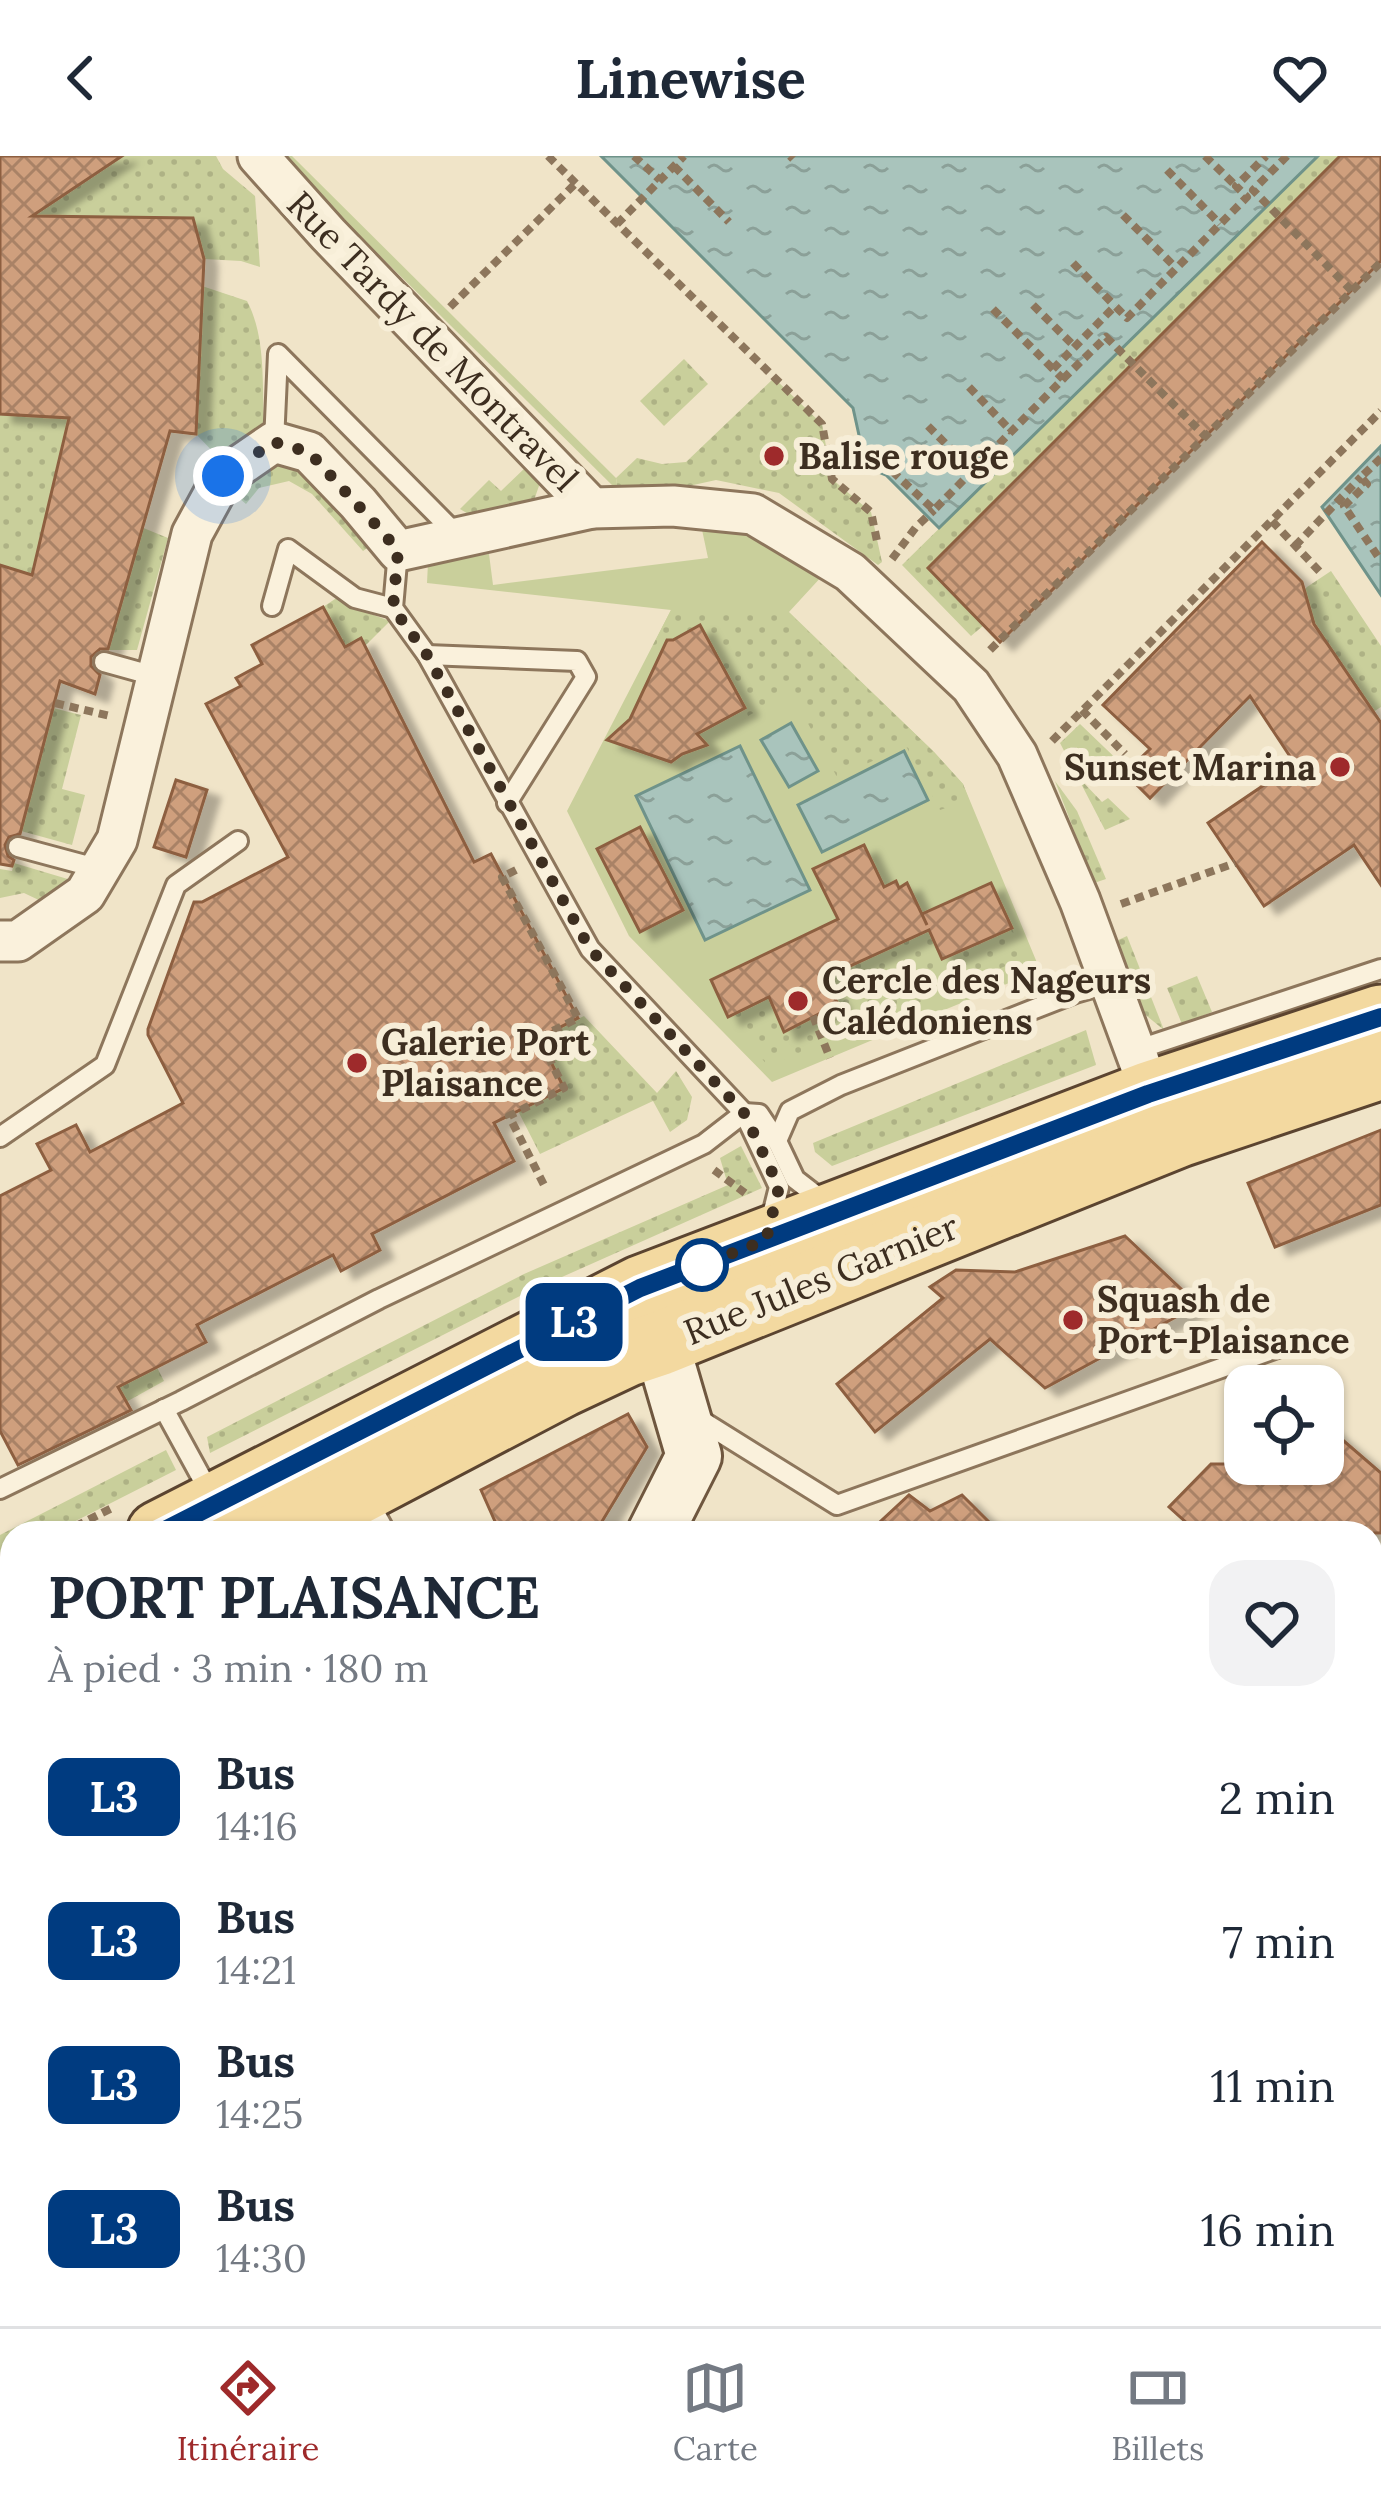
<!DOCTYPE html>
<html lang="fr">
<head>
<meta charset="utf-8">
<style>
  body { margin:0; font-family:Lora,serif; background:#f2f2f3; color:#1f2937; height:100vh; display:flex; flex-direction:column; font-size:45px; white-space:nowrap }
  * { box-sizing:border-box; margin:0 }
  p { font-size:39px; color:#747a83 }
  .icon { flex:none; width:66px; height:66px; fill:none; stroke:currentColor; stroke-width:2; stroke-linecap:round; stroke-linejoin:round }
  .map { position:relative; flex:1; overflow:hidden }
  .details { position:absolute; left:0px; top:1365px; width:1383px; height:807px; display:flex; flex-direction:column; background:#fff; border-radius:36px 36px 0 0; box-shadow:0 3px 9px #0004 }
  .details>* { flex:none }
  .badge { padding:0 24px; border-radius:18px; font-size:42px; line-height:78px }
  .tools { position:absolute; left:1224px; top:1209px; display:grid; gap:24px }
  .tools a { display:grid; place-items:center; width:120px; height:120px; border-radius:24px; background:#fff; box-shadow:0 3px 9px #0004; font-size:60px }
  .you { position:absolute; width:60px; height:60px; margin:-30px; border:9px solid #fff; border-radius:50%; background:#1a73e8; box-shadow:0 0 0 18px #1a73e833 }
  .map>.badge { position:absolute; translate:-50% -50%; box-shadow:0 0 0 6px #fff }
  .round { display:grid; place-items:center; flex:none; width:126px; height:126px; border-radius:36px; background:#f2f2f3 }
  .headline { display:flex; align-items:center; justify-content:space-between; height:204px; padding:0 48px }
  h1 { font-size:57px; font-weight:800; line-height:90px }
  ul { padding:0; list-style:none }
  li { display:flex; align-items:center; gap:36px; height:144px; padding:0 48px }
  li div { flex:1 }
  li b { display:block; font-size:45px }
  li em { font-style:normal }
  li .badge { min-width:132px; font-weight:700; text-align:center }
  header { display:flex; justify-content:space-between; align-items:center; height:156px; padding:0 48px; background:#fff; font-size:54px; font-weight:800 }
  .dock { display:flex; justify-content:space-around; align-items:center; height:168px; border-top:3px solid #e0e1e3; background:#fff; font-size:33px; color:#747a83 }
  .dock a { display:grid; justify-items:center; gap:6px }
  .dock .active { color:#9e2a2b }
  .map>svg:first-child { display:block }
  .grass { fill:#c9cf9b }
  .forest { fill:url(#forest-firs) }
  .garden { fill:url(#garden-dots) }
  .water { fill:url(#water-ripples); stroke:#6f938a; stroke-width:3 }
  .building { fill:url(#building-cross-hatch); stroke:#8d5f41; stroke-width:3; filter:url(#shadow) }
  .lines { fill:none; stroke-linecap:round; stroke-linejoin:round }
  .lane-casing { stroke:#8d765c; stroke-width:24 }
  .street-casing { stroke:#8d765c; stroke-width:45 }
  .secondary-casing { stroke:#6f573f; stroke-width:60 }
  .primary-casing { stroke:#5b4430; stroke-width:69 }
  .path { stroke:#8d765c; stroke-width:8; stroke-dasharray:9 6; stroke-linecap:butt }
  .lane { stroke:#faf1dc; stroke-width:18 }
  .street { stroke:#faf1dc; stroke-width:39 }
  .secondary { stroke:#faf1dc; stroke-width:54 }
  .primary { stroke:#f3d9a0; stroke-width:63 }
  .line-casing { stroke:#fff; stroke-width:27 }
  .line { stroke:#003b80; stroke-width:18 }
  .walk { stroke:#3d2e20; stroke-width:12; stroke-dasharray:0 21.6 }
  .poi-dot { fill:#9e2a2b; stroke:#f7eed8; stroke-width:4.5 }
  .stop-dot { fill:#fff; stroke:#003b80; stroke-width:6 }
  .labels { text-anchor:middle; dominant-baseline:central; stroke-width:12; stroke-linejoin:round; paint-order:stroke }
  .street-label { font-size:36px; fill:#3d2e20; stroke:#f7eed8 }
  .poi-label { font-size:36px; font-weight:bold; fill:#3d2e20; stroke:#f7eed8; text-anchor:start }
</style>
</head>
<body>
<header><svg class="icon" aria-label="back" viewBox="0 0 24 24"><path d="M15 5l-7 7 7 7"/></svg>Linewise<svg class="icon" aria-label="heart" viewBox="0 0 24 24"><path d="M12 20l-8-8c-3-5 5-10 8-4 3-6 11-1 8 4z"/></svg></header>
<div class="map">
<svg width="1381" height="2170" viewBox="0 0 1381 2170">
  <defs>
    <pattern id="forest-firs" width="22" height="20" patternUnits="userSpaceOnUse" patternTransform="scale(3)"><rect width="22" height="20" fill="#c9cf9b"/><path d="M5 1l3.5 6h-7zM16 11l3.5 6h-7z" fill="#aeb285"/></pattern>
    <pattern id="garden-dots" width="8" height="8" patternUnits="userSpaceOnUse" patternTransform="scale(3)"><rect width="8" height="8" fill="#c9cf9b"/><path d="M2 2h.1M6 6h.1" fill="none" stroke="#aeb285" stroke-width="1.8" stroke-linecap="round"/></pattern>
    <pattern id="water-ripples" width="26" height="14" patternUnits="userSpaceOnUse" patternTransform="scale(3)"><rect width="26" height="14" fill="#a9c4bc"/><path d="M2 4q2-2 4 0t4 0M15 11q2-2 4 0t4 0" fill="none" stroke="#8ba098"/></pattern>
    <pattern id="building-cross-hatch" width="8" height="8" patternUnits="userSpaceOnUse" patternTransform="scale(3)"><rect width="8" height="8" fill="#cf9f7d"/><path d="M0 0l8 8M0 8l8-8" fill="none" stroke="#a98266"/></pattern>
    <filter id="shadow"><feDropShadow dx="13" dy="8" stdDeviation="3" flood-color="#0004"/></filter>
  </defs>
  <rect width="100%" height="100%" fill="#f0e4c8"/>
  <g class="grass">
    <path d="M279,0H292L616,322L618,335Z"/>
    <path d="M701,369L746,370L823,419L789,456L934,596L963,628L1040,814L772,926L629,780L567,655L671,454L427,427L428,407L489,398L493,429L708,402Z"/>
    <path d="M46,2160H225L213,2170H38Z"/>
  </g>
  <path class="forest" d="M12,1871V2047L0,2035V1881Z"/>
  <g class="garden">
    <path d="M122,0H216L223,13L255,40L260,111L241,105L204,103L192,62L0,63L101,14Z"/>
    <path d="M1318,0H1340L928,411L984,469L971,480L902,409Z"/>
    <path d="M202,130L247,145C266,181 262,227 264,267L242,287L216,299L196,278Z"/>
    <path d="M684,203L708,228L664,270L640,245Z"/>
    <path d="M774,222L822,268L832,323L871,356L882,406L878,409L779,337L716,324L639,341L618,335L616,322L637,302L662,308L686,306Z"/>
    <path d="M65,254L140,329L58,308L32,419L0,409V258L63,262Z"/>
    <path d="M269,307L293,309L315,325L373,388L363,395L312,338L289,325L259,332L246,348L233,337Z"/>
    <path d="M527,310L540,327L533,347L475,362L460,353L489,324L501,335Z"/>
    <path d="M141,371L168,382L137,494H108Z"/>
    <path d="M1331,415L1381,490V551L1373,556L1329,489L1245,546L1219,522L1307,431Z"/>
    <path d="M341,439L357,453L390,465L365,490L361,483L345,491L323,451Z"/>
    <path d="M671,454L788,456L934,596L963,628L969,644L940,654L906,590L837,621L791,536L748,560L700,469L658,492L653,489Z"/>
    <path d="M53,552L81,559L62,633L85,639L72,689L21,675Z"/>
    <path d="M1080,568L1128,614L1125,617L1108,600L1082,625L1102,646L1108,642L1130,663L1105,674L1060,587Z"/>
    <path d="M1055,625L1077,655L1106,723L1094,727Z"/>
    <path d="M14,707L71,724L43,746L24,737L0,742V713L12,715Z"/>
    <path d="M1012,772L1022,803L768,910L728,861L782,835L771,846L781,867L792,872L829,853L834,841L824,821L929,774L943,803Z"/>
    <path d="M1127,780L1164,874L1142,856L1116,785Z"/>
    <path d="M1197,820L1212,856L1182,868L1167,832Z"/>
    <path d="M584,860L657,937L676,915L692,941L687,964L670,976L653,945L540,998L518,955L539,882Z"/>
    <path d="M1086,874L1096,909L832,1010L815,996L813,987Z"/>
    <path d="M741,990L762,1032L526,1137L210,1297L207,1281L524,1118L728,1029L720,1002Z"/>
    <path d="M149,1196L164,1225L126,1246L111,1217Z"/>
    <path d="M166,1294L176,1314L52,1377H12V1397L4,1402L0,1395V1379Z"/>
  </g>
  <g class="water">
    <path d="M601,0H1318L939,372L886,319L866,311L853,252Z"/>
    <path d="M1381,290V439L1322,351Z"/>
    <path d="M791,567L818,615L789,631L761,584Z"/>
    <path d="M740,590L810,734L705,784L636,640Z"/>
    <path d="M904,595L928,644L822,696L798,649Z"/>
  </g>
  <g class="building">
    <path d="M0,0H122L32,60L193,62L204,103L196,278L170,275L108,493H100L91,501V510L100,519L95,538L60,525L20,678L9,681L5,689L8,700L14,704L12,710L0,708V409L32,419L69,262L0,258Z"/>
    <path d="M1340,0H1381V105L1000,486L928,412Z"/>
    <path d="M1262,386L1302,426L1314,468L1381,567V729L1354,689L1264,750L1208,667L1295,608L1250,540L1150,642L1125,617L1150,593L1103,549Z"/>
    <path d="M323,451L345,491L361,482L474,706L491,698L578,862L539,882L564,932L494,967L514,1005L372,1078L380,1094L341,1115L333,1099L197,1169L206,1186L118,1231L131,1254L18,1309L0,1275V1040L51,1014L37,988L76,969L90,996L183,947L148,879V873L194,746H202L288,701L206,548L241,530L236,522L262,508L252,489Z"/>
    <path d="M700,469L745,552L697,578L707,589L682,598L671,606L607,584L630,563L667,484H673Z"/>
    <path d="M176,624L207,634L186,701L154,691Z"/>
    <path d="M640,671L683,754L640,776L597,693Z"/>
    <path d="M864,689L884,731L896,725L899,732L907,727L927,769L922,758L991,727L1012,772L942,803L929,774L824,822L838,848L784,876L769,841L728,861L711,824L838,763L813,713Z"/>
    <path d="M1381,974V1049L1275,1091L1248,1027Z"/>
    <path d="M1125,1080L1198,1149L1045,1232L990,1183L875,1276L837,1228L943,1142L930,1131L956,1114L1015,1116Z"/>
    <path d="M628,1258L647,1291L595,1377H513L507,1367L497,1370L481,1334Z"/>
    <path d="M1323,1267L1381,1317V1377H1198L1169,1351L1211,1308H1323Z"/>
    <path d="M909,1339L930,1355L962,1339L1000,1377H868Z"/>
  </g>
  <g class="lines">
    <g class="lane-casing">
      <g id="lane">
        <path d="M274,286L278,198L457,379"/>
        <path d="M398,395L393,452L427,499L590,793L744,957L779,1031L769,1071"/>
        <path d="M272,450L288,393L355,442L393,452"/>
        <path d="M427,499L577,505L586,521L507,647"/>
        <path d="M104,506L158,521"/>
        <path d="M18,691L100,713"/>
        <path d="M1136,894L1381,813"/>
        <path d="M744,957L759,958L777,985L795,1023L826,1047"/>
        <path d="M0,981L105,909L176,729L238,685"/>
        <path d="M777,985L790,955L841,929L1075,837L1110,827"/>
        <path d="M164,1253L211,1339"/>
        <path d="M694,1260L837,1349L1280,1191"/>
        <path d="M0,1333L181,1245L379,1143L704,988L744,957"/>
        <path d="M368,1344L386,1377"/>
        <path d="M0,1816L12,1806"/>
        <path d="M560,2170L569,2160"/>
      </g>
    </g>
    <g class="street-casing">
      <g id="street">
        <path d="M258,0L328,78L592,352L673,350L753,358L850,416L971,530L1017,599L1080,745L1146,924L1148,938L1143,957"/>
        <path d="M0,785H18L85,738L117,684L192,378L223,321L274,286L309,296L358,347L398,395L592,352"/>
        <path d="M1371,1975L1381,1970"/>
        <path d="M1280,2170V2160"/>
      </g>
    </g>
    <g class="secondary-casing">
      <g id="secondary">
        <path d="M631,1165H643L661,1187L694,1300L655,1377"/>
        <path d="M1371,1701L1381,1696"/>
        <path d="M0,2161L12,2145"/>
        <path d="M982,2170L986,2160"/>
      </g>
    </g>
    <g class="primary-casing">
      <g id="primary">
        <path d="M159,1377L640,1132L1148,938L1381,861"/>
        <path d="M280,1377L562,1229L628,1198L661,1187L1179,979L1381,911"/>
        <path d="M0,1460L12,1454"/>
        <path d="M0,1521L12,1514"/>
      </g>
    </g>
    <g class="path">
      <path d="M548,0L822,268L832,323L871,356L877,385"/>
      <path d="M634,0L660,24"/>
      <path d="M790,0L793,3"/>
      <path d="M1205,0L1236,30"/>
      <path d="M1287,0L1253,34L1352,135"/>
      <path d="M674,10L729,66"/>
      <path d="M1167,14L1220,68"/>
      <path d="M1123,59L1176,112"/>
      <path d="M617,68L684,0"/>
      <path d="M1073,107L1115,150"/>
      <path d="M1033,149L1075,191"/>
      <path d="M450,151L575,28"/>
      <path d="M993,153L1053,213"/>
      <path d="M1063,223L1106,181L1206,281"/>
      <path d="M969,231L1012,276"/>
      <path d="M928,270L973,315"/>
      <path d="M1381,302L1361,321L1367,328L1344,350L1381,405"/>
      <path d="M892,315L934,354L1063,223L1053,213L1115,150L1127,162L1247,41L1236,30L1266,0"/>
      <path d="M1272,365L1321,417"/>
      <path d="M1295,390L1361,321"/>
      <path d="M892,403L916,371L934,354"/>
      <path d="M990,494L1381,106"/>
      <path d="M55,547L110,560"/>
      <path d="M1082,554L1125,598"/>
      <path d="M1052,585L1381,255"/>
      <path d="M516,714L502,721L578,862L539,882L564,932L509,960L545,1031"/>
      <path d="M1121,748L1235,707"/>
      <path d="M813,860L830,902"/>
      <path d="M714,1014L745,1037"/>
      <path d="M62,1377L114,1351"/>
    </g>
    <use href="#lane" class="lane"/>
    <use href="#street" class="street"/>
    <use href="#secondary" class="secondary"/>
    <use href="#primary" class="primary"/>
  </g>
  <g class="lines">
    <g class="line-casing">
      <path id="line" d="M159,1377L640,1132L1148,938L1381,861"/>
    </g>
    <use href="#line" class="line"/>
    <path class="walk" d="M223,320L274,286L309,296L386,380L398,395L393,452L427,499L590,793L744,957L779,1031L766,1084L682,1117L702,1109"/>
  </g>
  <g class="poi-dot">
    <circle cx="774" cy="300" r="12"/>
    <circle cx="1340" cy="611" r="12"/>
    <circle cx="798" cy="845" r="12"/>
    <circle cx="357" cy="907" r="12"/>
    <circle cx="1073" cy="1164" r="12"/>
  </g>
  <circle class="stop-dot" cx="702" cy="1109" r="24"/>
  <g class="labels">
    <g class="street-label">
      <text transform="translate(433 185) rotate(46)">Rue Tardy de Montravel</text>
      <text transform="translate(821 1123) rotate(-22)">Rue Jules Garnier</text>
    </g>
    <g class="poi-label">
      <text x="798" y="300">Balise rouge</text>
      <text x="1316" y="611" text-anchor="end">Sunset Marina</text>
      <text x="822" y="824">Cercle des Nageurs<tspan x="822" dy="41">Calédoniens</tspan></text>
      <text x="381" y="886">Galerie Port<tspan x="381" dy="41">Plaisance</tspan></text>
      <text x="1097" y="1143">Squash de<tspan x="1097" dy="41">Port-Plaisance</tspan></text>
    </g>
  </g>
</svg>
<div class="tools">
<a><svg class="icon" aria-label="locate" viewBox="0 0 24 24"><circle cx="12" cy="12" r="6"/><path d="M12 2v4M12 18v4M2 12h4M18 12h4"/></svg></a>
</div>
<div class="you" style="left:223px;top:320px"></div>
<b class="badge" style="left:574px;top:1166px;background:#003b80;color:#fff">L3</b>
<section class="details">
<div class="headline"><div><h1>PORT PLAISANCE</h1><p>À pied · 3 min · 180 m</p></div><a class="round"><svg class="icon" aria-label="heart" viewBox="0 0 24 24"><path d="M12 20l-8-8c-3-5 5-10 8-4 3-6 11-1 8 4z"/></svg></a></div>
<ul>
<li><span class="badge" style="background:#003b80;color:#fff">L3</span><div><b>Bus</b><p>14:16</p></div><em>2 min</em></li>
<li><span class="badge" style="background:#003b80;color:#fff">L3</span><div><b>Bus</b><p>14:21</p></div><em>7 min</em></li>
<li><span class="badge" style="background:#003b80;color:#fff">L3</span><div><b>Bus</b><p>14:25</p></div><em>11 min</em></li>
<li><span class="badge" style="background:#003b80;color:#fff">L3</span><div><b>Bus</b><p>14:30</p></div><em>16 min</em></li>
</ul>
</section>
</div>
<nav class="dock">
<a class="active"><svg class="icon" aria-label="directions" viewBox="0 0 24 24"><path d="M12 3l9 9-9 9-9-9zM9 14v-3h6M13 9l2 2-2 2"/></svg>Itinéraire</a>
<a><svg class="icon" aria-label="map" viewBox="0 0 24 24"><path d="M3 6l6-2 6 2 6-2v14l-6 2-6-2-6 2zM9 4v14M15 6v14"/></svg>Carte</a>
<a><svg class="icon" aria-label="tickets" viewBox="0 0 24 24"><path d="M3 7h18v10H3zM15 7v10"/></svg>Billets</a>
</nav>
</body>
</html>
